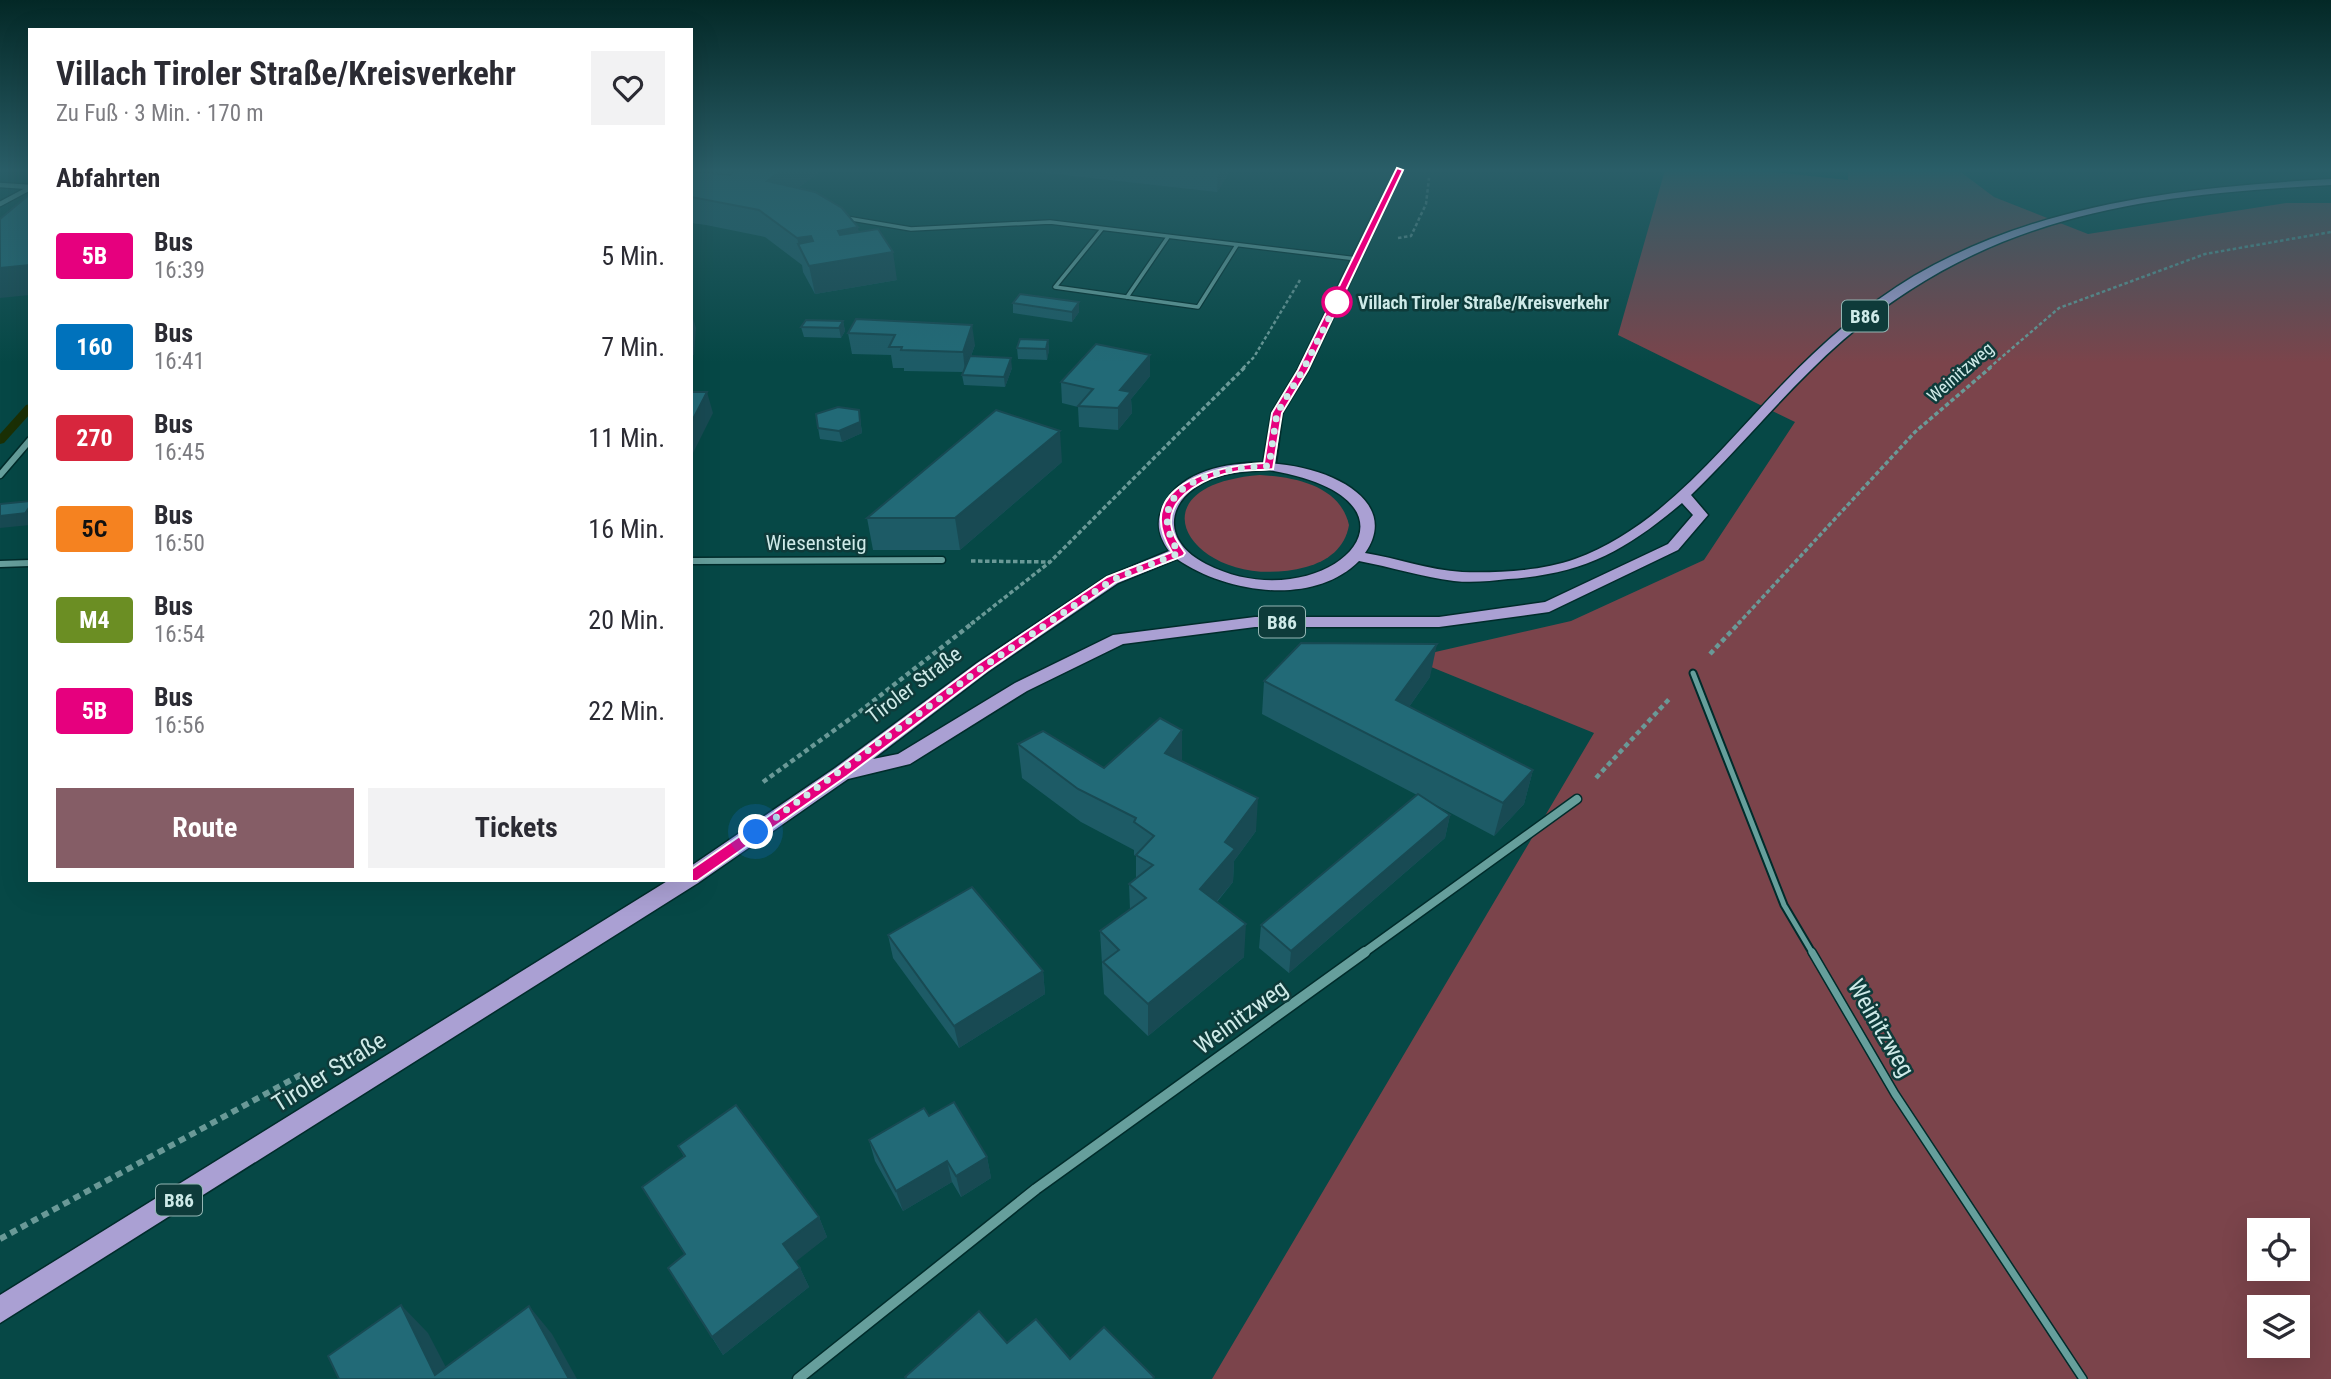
<!DOCTYPE html>
<html lang="de">
<head>
<meta charset="utf-8">
<style>
  body { margin:0; font-family:"Roboto Condensed",sans-serif; background:#f2f2f3; color:#2b2b33; height:100vh; display:flex; flex-direction:column; font-size:26px; white-space:nowrap }
  * { box-sizing:border-box; margin:0 }
  p { font-size:23px; color:#7c7c81 }
  .icon { flex:none; width:38px; height:38px; fill:none; stroke:currentColor; stroke-width:2; stroke-linecap:round; stroke-linejoin:round }
  .map { position:relative; flex:1; overflow:hidden }
  .panel { position:absolute; left:28px; top:28px; width:665px; height:854px; display:flex; flex-direction:column; background:#fff; border-radius:0px; box-shadow:0 7px 28px #0002 }
  .panel>* { flex:none }
  .badge { padding:0 14px; border-radius:5px; font-size:24px; line-height:46px }
  .controls { position:absolute; left:2247px; top:1218px; display:grid; gap:14px }
  .controls a { display:grid; place-items:center; width:63px; height:63px; border-radius:0px; background:#fff; box-shadow:0 7px 28px #0002; font-size:35px }
  .you { position:absolute; width:35px; height:35px; margin:-18px; border:5px solid #fff; border-radius:50%; background:#1a73e8; box-shadow:0 0 0 10px #1a73e833 }
  .map>.badge { position:absolute; translate:-50% -50%; box-shadow:0 0 0 4px #fff }
  h2 { padding:0 28px; font-size:26px; line-height:63px }
  .round { display:grid; place-items:center; flex:none; width:74px; height:74px; border-radius:0px; background:#f2f2f3 }
  .summary { display:flex; align-items:center; justify-content:space-between; height:119px; padding:0 28px }
  h1 { font-size:33px; font-weight:700; line-height:52px }
  .action { display:flex; gap:14px; margin-top:auto; padding:14px 28px }
  .action a { flex:1; height:80px; border-radius:0px; background:#855d66; color:#fff; font-size:28px; font-weight:700; line-height:80px; text-align:center }
  .action a+a { background:#f2f2f3; color:#2b2b33 }
  ul { padding:0; list-style:none }
  li { display:flex; align-items:center; gap:21px; height:91px; padding:0 28px }
  li div { flex:1 }
  li b { display:block; font-size:26px }
  li em { font-style:normal }
  li .badge { min-width:77px; font-weight:700; text-align:center }
  .map>svg:first-child { display:block }
  .green { fill:#7b444b; fill-rule:evenodd }
  .lines { fill:none; stroke-linecap:round; stroke-linejoin:round }
  .stream { fill:#1b3005; fill-rule:evenodd }
  .service-far2-casing { stroke:#002c2b; stroke-width:6 }
  .service-far1-casing { stroke:#002c2b; stroke-width:9 }
  .service-casing { stroke:#002c2b; stroke-width:10 }
  .minor-far3-casing { stroke:#002c2b; stroke-width:7 }
  .minor-far2-casing { stroke:#002c2b; stroke-width:9 }
  .minor-far1-casing { stroke:#002c2b; stroke-width:11 }
  .minor-casing { stroke:#002c2b; stroke-width:13 }
  .secondary-casing { stroke:#002c2b; stroke-width:4 }
  .primary-casing { stroke:#002c2b; stroke-width:3 }
  .path-far3 { stroke:#6a9997; stroke-width:2.5; stroke-dasharray:3.5 2.5; stroke-linecap:butt }
  .path-far2 { stroke:#6a9997; stroke-width:3.5; stroke-dasharray:4.5 2.5; stroke-linecap:butt }
  .path-far1 { stroke:#6a9997; stroke-width:4.5; stroke-dasharray:5 3.5; stroke-linecap:butt }
  .path { stroke:#6a9997; stroke-width:6; stroke-dasharray:7 5; stroke-linecap:butt }
  .service-far2 { stroke:#669f9c; stroke-width:3.5 }
  .service-far1 { stroke:#669f9c; stroke-width:5 }
  .service { stroke:#669f9c; stroke-width:7 }
  .minor-far3 { stroke:#669f9c; stroke-width:4.5 }
  .minor-far2 { stroke:#669f9c; stroke-width:6 }
  .minor-far1 { stroke:#669f9c; stroke-width:8 }
  .minor { stroke:#669f9c; stroke-width:10 }
  .secondary { fill:#889fb8; fill-rule:evenodd }
  .primary { fill:#aaa0d3; fill-rule:evenodd }
  .wall { fill:#1d5b66 }
  .shaded-wall { fill:#184a53 }
  .building { fill:#226a77; stroke:#184a53; stroke-width:2 }
  .line { fill:#e6007e; stroke:#fff; stroke-width:2 }
  .walk { stroke:#ceeae8; stroke-width:7; stroke-dasharray:0 12.6 }
  .stop-dot { fill:#fff; stroke:#e6007e; stroke-width:3.5 }
  .labels { text-anchor:middle; dominant-baseline:central; stroke-width:5; stroke-linejoin:round; paint-order:stroke }
  .far-stop-label { font-size:18px; font-weight:bold; fill:#ceeae8; stroke:#0e3b3a; text-anchor:start }
  .far-street-label { font-size:18px; fill:#ceeae8; stroke:#0e3b3a }
  .shield { fill:#0e3b3a; stroke:#94b6b4; stroke-width:2 }
  .shield-label { font-size:19px; font-weight:bold; fill:#ceeae8 }
  .street-label { font-size:21px; fill:#ceeae8; stroke:#0e3b3a }
  .near-street-label { font-size:24px; fill:#ceeae8; stroke:#0e3b3a }
</style>
</head>
<body>
<div class="map">
<svg width="2331" height="1379" viewBox="0 0 2331 1379">
  <rect width="100%" height="100%" fill="#064846"/>
  <g class="green">
    <path d="M1665,170H1755L1848,180V170H1958L1994,197L2088,234L2286,203H2331V1379H1212L1594,733L1409,658L1571,621L1704,560L1795,422L1618,335ZM2259,1230H2298V1269H2259ZM2259,1307H2298V1346H2259Z"/>
    <path d="M1260,475C1296,477 1340,486 1349,525C1345,548 1328,561 1306,567C1197,596 1121,486 1260,475Z"/>
  </g>
  <g class="lines">
    <path class="stream" d="M30,404V414L4,443L0,444V434L26,405Z"/>
    <g class="service-far2-casing">
      <g id="service-far2">
        <path d="M846,218L911,229L1050,222L1357,259"/>
        <path d="M1102,229L1055,287L1198,307L1237,245"/>
        <path d="M1127,297L1168,237"/>
      </g>
    </g>
    <g class="service-far1-casing">
      <path id="service-far1" d="M1693,673L1784,905L1813,954"/>
    </g>
    <g class="service-casing">
      <path id="service" d="M1812,952L1895,1094L2083,1379"/>
    </g>
    <g class="minor-far3-casing">
      <g id="minor-far3">
        <path d="M0,185L30,187"/>
        <path d="M0,204L30,188"/>
      </g>
    </g>
    <g class="minor-far2-casing">
      <g id="minor-far2">
        <path d="M0,475L30,440"/>
        <path d="M691,561L942,560"/>
        <path d="M0,564L30,563"/>
      </g>
    </g>
    <g class="minor-far1-casing">
      <path id="minor-far1" d="M1362,954L1577,799"/>
    </g>
    <g class="minor-casing">
      <path id="minor" d="M798,1379L1036,1189L1365,952"/>
    </g>
    <g class="secondary-casing">
      <path id="secondary" d="M1395,170H1403L1308,370L1282,413L1275,466L1269,469L1265,468L1263,466L1272,413L1298,370Z"/>
    </g>
    <g class="primary-casing">
      <path id="primary" d="M2331,179V185C2144,195 1991,213 1843,340C1788,388 1743,445 1691,495L1708,515L1678,550L1549,612L1439,627H1255L1123,644L1027,691L910,764L848,779L698,883L0,1323V1295L669,880H691V866L835,768L977,663L1106,577L1169,551C1159,537 1155,523 1163,507C1199,424 1424,469 1365,553C1397,558 1429,570 1462,572C1497,573 1542,571 1575,559C1661,528 1722,447 1783,384C1822,343 1866,305 1914,276C2041,202 2187,187 2331,179ZM1269,470C1452,501 1323,624 1206,564C1160,541 1165,498 1211,479C1229,472 1250,471 1269,470ZM1682,503L1693,515L1668,544L1545,602L1439,617H1255L1113,635L1015,683L898,754L873,759L989,671L1118,583L1177,559C1226,593 1313,607 1359,561C1391,567 1422,577 1454,581C1472,583 1491,581 1508,579C1584,574 1625,551 1682,503Z"/>
    </g>
    <g class="path-far3">
      <path d="M1398,238L1411,236L1426,204L1429,178"/>
      <path d="M1243,368L1254,357L1300,280"/>
      <path d="M1989,368L2059,308L2205,254L2331,232"/>
    </g>
    <g class="path-far2">
      <path d="M971,561L1049,562"/>
      <path d="M971,624L1050,562L1245,367"/>
      <path d="M1738,624L1915,432L1991,367"/>
    </g>
    <g class="path-far1">
      <path d="M1710,654L1740,622"/>
      <path d="M1596,778L1671,697"/>
      <path d="M763,782L858,713L974,622"/>
    </g>
    <path class="path" d="M0,1239L302,1074"/>
    <use href="#service-far2" class="service-far2"/>
    <use href="#service-far1" class="service-far1"/>
    <use href="#service" class="service"/>
    <use href="#minor-far3" class="minor-far3"/>
    <use href="#minor-far2" class="minor-far2"/>
    <use href="#minor-far1" class="minor-far1"/>
    <use href="#minor" class="minor"/>
    <use href="#secondary" class="secondary"/>
    <use href="#primary" class="primary"/>
  </g>
  <g class="wall">
    <path d="M708,170H822L798,188L859,232L897,280L815,294L803,272L802,265L765,237L706,225L691,223V171L709,173Z"/>
    <path d="M1020,170H1231L1217,192Z"/>
    <path d="M1013,303L1079,312L1072,322L1013,313Z"/>
    <path d="M856,319L975,345L971,356L1012,368L1005,387L964,385L962,375L963,372L904,371V368H893L891,355L852,354L848,333Z"/>
    <path d="M843,321L845,331L841,338L804,337L801,327Z"/>
    <path d="M1048,340L1049,350L1047,360L1018,359L1017,348Z"/>
    <path d="M1150,355V376L1131,399L1132,413L1118,430L1079,427L1078,407L1062,403L1061,382Z"/>
    <path d="M859,410L862,433L842,442L820,439L818,428Z"/>
    <path d="M1062,462L960,550H873L867,518Z"/>
    <path d="M1430,677L1409,707L1533,770L1524,804L1494,836L1432,803L1450,815L1445,838L1289,973L1259,948L1261,925L1417,795L1262,714L1264,681Z"/>
    <path d="M1018,744L1104,768L1182,761L1256,831L1234,861L1233,882L1217,902L1244,957L1148,1036L1104,994L1102,964L1100,931L1130,910L1129,884L1136,878V856L1134,855V850L1081,822L1022,778Z"/>
    <path d="M888,935L1043,971L1045,994L959,1048L893,958Z"/>
    <path d="M929,1116L987,1157L991,1178L961,1197L952,1182L903,1211L875,1161L869,1140Z"/>
    <path d="M678,1146L819,1217L827,1237L795,1261L800,1268L809,1287L723,1355L668,1268L685,1255L642,1187L684,1157Z"/>
  </g>
  <g class="shaded-wall">
    <path d="M782,170H822L772,207L767,181Z"/>
    <path d="M1218,170H1231L1217,192Z"/>
    <path d="M858,227L863,255L843,259L838,231Z"/>
    <path d="M811,236L816,264L799,246L797,238Z"/>
    <path d="M893,252L897,280L815,294L809,266Z"/>
    <path d="M30,265V295L0,298V268Z"/>
    <path d="M1079,302V312L1072,322V312Z"/>
    <path d="M691,312L696,328L694,355L691,356Z"/>
    <path d="M843,321L845,331L841,338L839,328Z"/>
    <path d="M972,325L975,345L965,372L963,352Z"/>
    <path d="M1048,340L1049,350L1047,360L1046,349Z"/>
    <path d="M1150,355V376L1131,399L1132,413L1118,430V408L1120,390Z"/>
    <path d="M1011,358L1012,368L1005,387L1004,377Z"/>
    <path d="M707,392L713,413L691,457V423Z"/>
    <path d="M859,410L862,433L842,442L839,431Z"/>
    <path d="M1060,431L1062,462L960,550L955,518Z"/>
    <path d="M27,513L30,517V525L0,528V516Z"/>
    <path d="M1437,644L1430,677L1390,734L1396,700Z"/>
    <path d="M1182,730V763L1165,753Z"/>
    <path d="M1533,770L1524,804L1494,836L1503,803Z"/>
    <path d="M1258,798L1256,831L1234,861L1233,882L1199,922L1200,889L1225,842Z"/>
    <path d="M1450,815L1445,838L1289,973L1291,951Z"/>
    <path d="M1246,924L1244,957L1148,1036V1004Z"/>
    <path d="M1043,971L1045,994L959,1048L954,1026Z"/>
    <path d="M987,1157L991,1178L961,1197L956,1176Z"/>
    <path d="M947,1161L952,1182L903,1211L896,1191Z"/>
    <path d="M819,1217L827,1237L793,1264L783,1244Z"/>
    <path d="M800,1268L809,1287L723,1355L712,1337Z"/>
    <path d="M401,1305L428,1333L452,1379L435,1375Z"/>
    <path d="M529,1306L552,1334L577,1379H569Z"/>
  </g>
  <g class="building">
    <path d="M738,170H782L767,181L815,192L842,208L858,227L838,231L840,235L878,229L893,252L809,266L798,244L813,241L811,236L797,238L759,210L691,197V171L730,175Z"/>
    <path d="M30,194V265L0,268V219Z"/>
    <path d="M1020,294L1079,302L1072,312L1013,303Z"/>
    <path d="M856,319L972,325L963,352L901,350L902,347H889L895,335L848,333Z"/>
    <path d="M806,320L843,321L839,328L801,327Z"/>
    <path d="M1020,339L1048,340L1046,349L1017,348Z"/>
    <path d="M1096,344L1150,355L1120,390L1131,392L1118,408L1078,406L1093,389L1061,382Z"/>
    <path d="M970,356L1011,358L1004,377L962,375Z"/>
    <path d="M691,392H707L691,423Z"/>
    <path d="M838,407L859,410L860,422L839,431L818,428L816,414Z"/>
    <path d="M996,410L1060,431L955,518H867Z"/>
    <path d="M30,501V506L26,512L27,513L0,516V504Z"/>
    <path d="M1301,643L1437,644L1396,700L1533,770L1503,803L1264,681Z"/>
    <path d="M1160,718L1182,730L1165,753L1258,798L1225,842L1235,849L1200,889L1246,924L1148,1004L1103,962L1119,950L1100,931L1146,898L1129,884L1153,865L1136,855L1154,836L1134,822L1136,818L1078,789L1018,744L1043,731L1104,768Z"/>
    <path d="M1418,794L1450,815L1291,951L1261,925Z"/>
    <path d="M972,887L1043,971L954,1026L888,935Z"/>
    <path d="M954,1102L987,1157L956,1176L947,1161L896,1191L869,1140L924,1108L929,1116Z"/>
    <path d="M736,1105L819,1217L783,1244L800,1268L712,1337L668,1268L685,1254L642,1187L685,1156L678,1146Z"/>
    <path d="M401,1305L435,1375L529,1306L569,1379H339L328,1356Z"/>
    <path d="M979,1311L1007,1343L1036,1319L1070,1359L1104,1327L1154,1377L1153,1379H907L905,1377Z"/>
  </g>
  <linearGradient id="sky" x2="0" y2="1"><stop stop-color="#032826"/><stop offset="0.47" stop-color="#2a5e68"/><stop offset="1" stop-color="#2a5e68" stop-opacity="0"/></linearGradient>
  <rect width="2331" height="363" fill="url(#sky)"/>
  <path class="line" d="M1397,168L1403,170L1308,370L1282,413L1273,469C1260,471 1247,469 1234,472C1209,476 1169,494 1171,524C1172,535 1179,544 1185,553L1183,556L1116,582L988,670L847,776L697,881H686V873L837,769L978,664L1107,577L1172,552C1131,486 1214,466 1264,463L1272,413L1298,370Z"/>
  <g class="lines">
    <path class="walk" d="M756,832L983,667L1112,580L1179,553C1137,486 1217,467 1269,466L1277,413L1303,370L1337,302"/>
  </g>
  <circle class="stop-dot" cx="1337" cy="302" r="14"/>
  <g class="labels">
    <g class="far-stop-label">
      <text x="1358" y="302">Villach Tiroler Straße/Kreisverkehr</text>
    </g>
    <g class="far-street-label">
      <text transform="translate(1960 372) rotate(-41)">Weinitzweg</text>
    </g>
    <g class="shield">
      <rect x="1842" y="300.5" width="46" height="31" rx="5"/>
      <rect x="1259" y="606.5" width="46" height="31" rx="5"/>
      <rect x="156" y="1184.5" width="46" height="31" rx="5"/>
    </g>
    <g class="shield-label">
      <text x="1865" y="316">B86</text>
      <text x="1282" y="622">B86</text>
      <text x="179" y="1200">B86</text>
    </g>
    <g class="street-label">
      <text x="816" y="543">Wiesensteig</text>
      <text transform="translate(914 685) rotate(-37)">Tiroler Straße</text>
    </g>
    <g class="near-street-label">
      <text transform="translate(1241 1017) rotate(-36)">Weinitzweg</text>
      <text transform="translate(1881 1028) rotate(60)">Weinitzweg</text>
      <text transform="translate(329 1072) rotate(-32)">Tiroler Straße</text>
    </g>
  </g>
</svg>
<div class="controls">
<a><svg class="icon" aria-label="locate" viewBox="0 0 24 24"><circle cx="12" cy="12" r="6"/><path d="M12 2v4M12 18v4M2 12h4M18 12h4"/></svg></a>
<a><svg class="icon" aria-label="layers" viewBox="0 0 24 24"><path d="M12 4l9 5-9 5-9-5zM3 14l9 5 9-5"/></svg></a>
</div>
<div class="you" style="left:756px;top:832px"></div>
<section class="panel">
<div class="summary"><div><h1>Villach Tiroler Straße/Kreisverkehr</h1><p>Zu Fuß · 3 Min. · 170 m</p></div><a class="round"><svg class="icon" aria-label="heart" viewBox="0 0 24 24"><path d="M12 20l-8-8c-3-5 5-10 8-4 3-6 11-1 8 4z"/></svg></a></div>
<h2>Abfahrten</h2>
<ul>
<li><span class="badge" style="background:#e6007e;color:#fff">5B</span><div><b>Bus</b><p>16:39</p></div><em>5 Min.</em></li>
<li><span class="badge" style="background:#0072bc;color:#fff">160</span><div><b>Bus</b><p>16:41</p></div><em>7 Min.</em></li>
<li><span class="badge" style="background:#d7263d;color:#fff">270</span><div><b>Bus</b><p>16:45</p></div><em>11 Min.</em></li>
<li><span class="badge" style="background:#f58220;color:#111">5C</span><div><b>Bus</b><p>16:50</p></div><em>16 Min.</em></li>
<li><span class="badge" style="background:#6b8e23;color:#fff">M4</span><div><b>Bus</b><p>16:54</p></div><em>20 Min.</em></li>
<li><span class="badge" style="background:#e6007e;color:#fff">5B</span><div><b>Bus</b><p>16:56</p></div><em>22 Min.</em></li>
</ul>
<div class="action"><a>Route</a><a>Tickets</a></div>
</section>
</div>
</body>
</html>
